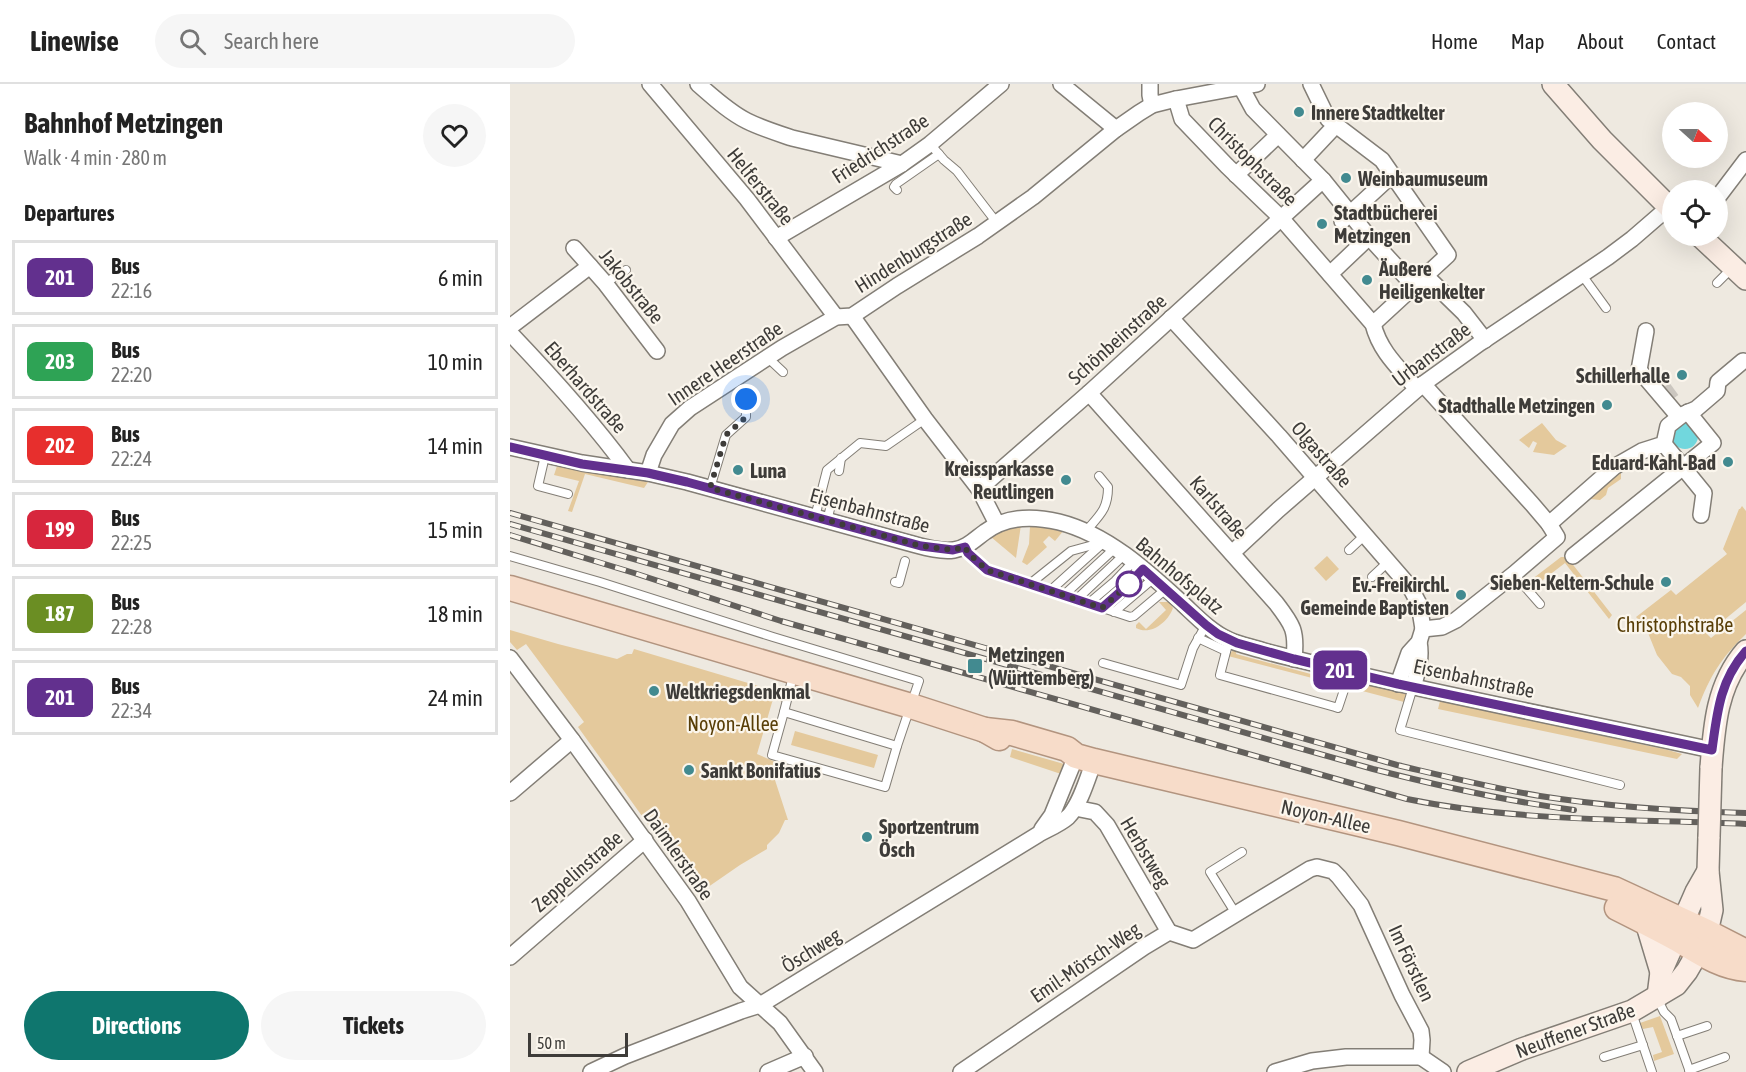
<!DOCTYPE html>
<html lang="en">
<head>
<meta charset="utf-8">
<style>
  body { margin:0; font-family:"Asap Condensed",sans-serif; background:#f6f6f6; color:#222; height:100vh; display:flex; flex-direction:column; font-size:22px; white-space:nowrap }
  * { box-sizing:border-box; margin:0 }
  p { font-size:20px; color:#767676 }
  .icon { flex:none; width:33px; height:33px; fill:none; stroke:currentColor; stroke-width:2; stroke-linecap:round; stroke-linejoin:round }
  .map { position:relative; flex:1; overflow:hidden }
  .drawer { display:flex; flex-direction:column; background:#fff; width:510px }
  .drawer>* { flex:none }
  .badge { padding:0 12px; border-radius:9px; font-size:21px; line-height:39px }
  .needle { width:39px; rotate:111deg }
  .tools { position:absolute; left:1152px; top:18px; display:grid; gap:12px }
  .tools a { display:grid; place-items:center; width:66px; height:66px; border-radius:50%; background:#fff; box-shadow:0 6px 24px #0002; font-size:30px }
  .scale { position:absolute; left:18px; bottom:15px; width:100px; box-sizing:border-box; padding-left:6px; border:3px solid #3e3c39; border-top:0; font-size:16px; line-height:21px; white-space:nowrap; color:#3e3c39; -webkit-text-stroke:4px #fbf6ed; paint-order:stroke }
  .you { position:absolute; width:30px; height:30px; margin:-15px; border:4px solid #fff; border-radius:50%; background:#1a73e8; box-shadow:0 0 0 9px #1a73e833 }
  .map>.badge { position:absolute; translate:-50% -50%; box-shadow:0 0 0 3px #fff }
  h2 { padding:0 24px; font-size:22px; line-height:54px }
  .round { display:grid; place-items:center; flex:none; width:63px; height:63px; border-radius:32px; background:#f6f6f6 }
  .headline { display:flex; align-items:center; justify-content:space-between; height:102px; padding:0 24px }
  h1 { font-size:28px; font-weight:700; line-height:45px }
  .cta { display:flex; gap:12px; margin-top:auto; padding:12px 24px }
  .cta a { flex:1; height:69px; border-radius:36px; background:#0f766e; color:#fff; font-size:24px; font-weight:700; line-height:69px; text-align:center }
  .cta a+a { background:#f6f6f6; color:#222 }
  ul { padding:0; list-style:none }
  li { display:flex; align-items:center; gap:18px; height:75px; margin:0 12px 9px; padding:0 12px; border:3px solid #e0e0e0; border-radius:0px }
  li div { flex:1 }
  li b { display:block; font-size:22px }
  li em { font-style:normal }
  li .badge { min-width:66px; font-weight:700; text-align:center }
  header { display:flex; align-items:center; gap:36px; box-sizing:border-box; height:84px; padding:0 30px; background:#fff; border-bottom:2px solid #e0e0e0 }
  header strong { font-size:28px }
  nav { display:flex; gap:33px; margin-inline-start:auto; font-size:21px }
  .search { width:420px; height:54px; background:#f6f6f6; display:flex; align-items:center; gap:15px; box-sizing:border-box; padding:0 21px; border-radius:33px; color:#767676; font-size:22px }
  main { display:flex; flex:1; min-height:0 }
  .map>svg:first-child { display:block }
  .green { fill:#e4c99c }
  .water { fill:#71d7dd }
  .lines { fill:none; stroke-linecap:round; stroke-linejoin:round }
  .street-tunnel { stroke:#cbc6bf; stroke-width:15; stroke-dasharray:15 8; stroke-linecap:butt }
  .lane-casing { stroke:#837e76; stroke-width:10 }
  .street-casing { stroke:#837e76; stroke-width:18 }
  .secondary-casing { stroke:#837e76; stroke-width:24 }
  .primary-casing { stroke:#b2947f; stroke-width:27 }
  .lane { stroke:#fff; stroke-width:8 }
  .street { stroke:#fff; stroke-width:15 }
  .secondary { stroke:#fbede4; stroke-width:21 }
  .primary { stroke:#f7dcc9; stroke-width:24 }
  .rail-casing { stroke:#63605c; stroke-width:6 }
  .rail { stroke:#fbf6ed; stroke-width:4; stroke-dasharray:11; stroke-linecap:butt }
  .secondary-bridge-casing { stroke:#837e76; stroke-width:24; stroke-linecap:butt }
  .secondary-bridge { stroke:#fbede4; stroke-width:21 }
  .line-casing { stroke:#fff; stroke-width:14 }
  .line { stroke:#62308e; stroke-width:9 }
  .walk { stroke:#3e3c39; stroke-width:6; stroke-dasharray:0 10.8 }
  .poi-dot { fill:#428a90; stroke:#fbf6ed; stroke-width:2 }
  .stop-dot { fill:#fff; stroke:#62308e; stroke-width:3 }
  .labels { text-anchor:middle; dominant-baseline:central; stroke-width:4.5; stroke-linejoin:round; paint-order:stroke }
  .poi-label { font-size:20px; font-weight:bold; fill:#3e3c39; stroke:#fbf6ed; text-anchor:start }
  .street-label { font-size:20px; fill:#3e3c39; stroke:#fbf6ed }
  .park-label { font-size:20px; fill:#583e07; stroke:#fbf6ed }
</style>
</head>
<body>
<header>
<strong>Linewise</strong>
<div class="search"><svg class="icon" aria-label="search" viewBox="0 0 24 24"><circle cx="10" cy="10" r="6"/><path d="M15 15l6 6"/></svg>Search here</div>
<nav><a>Home</a><a>Map</a><a>About</a><a>Contact</a></nav>
</header>
<main>
<section class="drawer">
<div class="headline"><div><h1>Bahnhof Metzingen</h1><p>Walk · 4 min · 280 m</p></div><a class="round"><svg class="icon" aria-label="heart" viewBox="0 0 24 24"><path d="M12 20l-8-8c-3-5 5-10 8-4 3-6 11-1 8 4z"/></svg></a></div>
<h2>Departures</h2>
<ul>
<li><span class="badge" style="background:#62308e;color:#fff">201</span><div><b>Bus</b><p>22:16</p></div><em>6 min</em></li>
<li><span class="badge" style="background:#2ea355;color:#fff">203</span><div><b>Bus</b><p>22:20</p></div><em>10 min</em></li>
<li><span class="badge" style="background:#e72f2d;color:#fff">202</span><div><b>Bus</b><p>22:24</p></div><em>14 min</em></li>
<li><span class="badge" style="background:#d7263d;color:#fff">199</span><div><b>Bus</b><p>22:25</p></div><em>15 min</em></li>
<li><span class="badge" style="background:#6b8e23;color:#fff">187</span><div><b>Bus</b><p>22:28</p></div><em>18 min</em></li>
<li><span class="badge" style="background:#62308e;color:#fff">201</span><div><b>Bus</b><p>22:34</p></div><em>24 min</em></li>
</ul>
<div class="cta"><a>Directions</a><a>Tickets</a></div>
</section>
<div class="map">
<svg width="1236" height="988" viewBox="0 0 1236 988">
  <rect width="100%" height="100%" fill="#eee9e0"/>
  <g class="green">
    <path d="M1032,339L1046,356L1057,362L1044,371L1023,368L1027,359L1023,357L1019,364L1009,356Z"/>
    <path d="M47,382L140,395L134,404L75,390L62,428L58,427L69,397L44,391Z"/>
    <path d="M1102,389H1111V395L1098,404L1096,411L1090,416L1080,415V411Z"/>
    <path d="M1232,422L1236,427V518L1197,550L1201,554L1236,526V550C1211,574 1200,592 1188,624L1180,611V602L1171,593L1162,590L1147,571L1136,544L1126,533L1161,506L1166,511L1217,470L1213,465L1229,425H1230Z"/>
    <path d="M511,441L506,474L481,453L494,445Z"/>
    <path d="M529,441L554,446L545,457L539,452L533,458L537,463L517,481L512,478L519,460L520,442Z"/>
    <path d="M817,472L829,485L816,497L804,484Z"/>
    <path d="M1051,473H1057L1102,531L1099,535L1055,479L1025,502L1021,496Z"/>
    <path d="M649,518H659L663,524C658,538 641,552 626,544V541L629,538L636,545L656,526Z"/>
    <path d="M0,546L48,560L107,575L117,570H122L124,565L275,610L273,618L263,615L247,670L268,679L264,693L278,736H275L269,749L257,761V765L230,781L188,810L68,643L74,638L16,560L7,566L0,558Z"/>
    <path d="M727,565L726,570L823,596L824,592L826,597L825,600L718,572L723,566Z"/>
    <path d="M849,599L896,610L894,618L841,604L845,600Z"/>
    <path d="M930,617L1158,666L1172,670L1167,675L928,625Z"/>
    <path d="M285,647L368,671L364,684L281,661Z"/>
    <path d="M502,665L554,680L553,690H551L500,673Z"/>
    <path d="M1150,932L1164,970L1144,977L1143,971L1152,968L1143,943L1133,945L1130,939Z"/>
  </g>
  <circle class="water" cx="1175" cy="352" r="13"/>
  <g class="lines">
    <path class="street-tunnel" d="M1157,310L1164,305"/>
    <g class="lane-casing">
      <g id="lane">
        <path d="M420,60L434,76L447,87L487,139"/>
        <path d="M387,106L384,103L386,100L429,70"/>
        <path d="M1072,191L1096,224"/>
        <path d="M95,199L116,186"/>
        <path d="M1207,199L1222,184"/>
        <path d="M257,273L273,288"/>
        <path d="M35,372L28,402L58,410"/>
        <path d="M329,387L331,374"/>
        <path d="M200,404L216,351L236,333V315"/>
        <path d="M305,433L317,386L350,359L376,362L415,335"/>
        <path d="M317,437L322,417"/>
        <path d="M576,447C590,431 598,425 598,403L589,392"/>
        <path d="M455,463L458,469L477,486L620,533L624,532L656,505"/>
        <path d="M839,466L854,452"/>
        <path d="M0,472L90,498L263,553L409,597L387,662"/>
        <path d="M1004,490L1030,520"/>
        <path d="M862,493L878,478"/>
        <path d="M385,498L389,499L395,477"/>
        <path d="M521,499L561,467L594,458"/>
        <path d="M541,506L593,459"/>
        <path d="M554,511L605,464"/>
        <path d="M567,515L614,471"/>
        <path d="M579,519L605,497L623,478"/>
        <path d="M592,524L617,502L633,485"/>
        <path d="M604,528L644,494"/>
        <path d="M688,554L716,567"/>
        <path d="M719,556L710,591L825,623L828,624L840,588"/>
        <path d="M593,579L671,601L683,564L696,541"/>
        <path d="M903,603L890,646L1110,701"/>
        <path d="M274,628L387,662L375,703L262,671Z"/>
        <path d="M274,628L283,592"/>
        <path d="M726,830L700,788L732,768"/>
        <path d="M1147,914L1154,928L1161,935L1180,988"/>
        <path d="M1122,929L1142,988"/>
        <path d="M1167,952L1197,942"/>
        <path d="M1094,973L1133,961"/>
        <path d="M1179,986L1215,973"/>
      </g>
    </g>
    <g class="street-casing">
      <g id="street">
        <path d="M140,0L237,115L326,233"/>
        <path d="M188,0C203,13 219,28 237,37C251,44 267,49 282,54L392,80"/>
        <path d="M551,0L606,45"/>
        <path d="M640,0V11L642,21"/>
        <path d="M801,0L818,35L872,76L938,171L863,240"/>
        <path d="M731,3L743,25L813,96L859,153L904,202"/>
        <path d="M666,15L672,35L717,82L771,134L863,240C870,268 889,284 907,305"/>
        <path d="M793,76L825,42"/>
        <path d="M726,91L768,51"/>
        <path d="M1208,113L1236,76"/>
        <path d="M832,137L882,91"/>
        <path d="M266,154L392,80L420,60L491,0"/>
        <path d="M64,164L95,199L147,267"/>
        <path d="M820,190L859,153"/>
        <path d="M915,191L954,229L975,256"/>
        <path d="M342,232L415,335L469,405L487,440"/>
        <path d="M661,234L769,352L900,503L909,520L913,545"/>
        <path d="M0,243L80,182"/>
        <path d="M1136,247L1129,286L1169,333"/>
        <path d="M0,249C42,293 82,337 118,386"/>
        <path d="M579,309L766,519C783,541 787,547 784,575"/>
        <path d="M1154,360L1194,409L1191,431"/>
        <path d="M0,363L72,379L138,389L177,398L399,459C414,463 430,468 444,466C457,464 465,455 475,448C496,432 524,432 549,438C597,450 637,487 673,520C687,533 701,548 719,556C730,561 742,563 754,567C783,575 813,581 842,589C962,617 1082,640 1202,666"/>
        <path d="M138,389L144,371L162,340L180,324L272,264L326,233L342,232L387,202L468,152L523,113L606,45L629,29L642,21L666,15L747,0"/>
        <path d="M469,405L579,309L813,96"/>
        <path d="M1039,440L1104,383L1132,367L1154,360L1158,342L1172,331L1186,325L1207,307L1208,298L1233,277"/>
        <path d="M722,469L768,426L913,300L970,259L1098,173L1122,155L1159,123"/>
        <path d="M1063,472L1203,359L1178,328"/>
        <path d="M0,574L62,656L178,817L230,903L270,939L305,988"/>
        <path d="M888,600L899,569L909,558L913,545L932,543L946,536L1004,490L1047,453L1039,440L1022,420L913,300"/>
        <path d="M903,603C908,587 912,574 909,558"/>
        <path d="M0,709L62,656"/>
        <path d="M565,724L585,728L597,741L659,848"/>
        <path d="M532,745L542,731L566,672"/>
        <path d="M0,873L135,756"/>
        <path d="M911,973L933,988"/>
        <path d="M81,988L115,972L231,927L250,921L529,750C538,745 550,740 558,733C570,721 578,693 584,677"/>
        <path d="M258,988L295,972"/>
        <path d="M451,988L634,863L659,848L683,856L800,785L807,783L823,787L829,793L851,821L892,911L911,947L912,956L911,973"/>
        <path d="M765,988L802,977L836,973H911"/>
      </g>
    </g>
    <g class="secondary-casing">
      <g id="secondary">
        <path d="M1043,0L1092,56L1162,126"/>
        <path d="M1190,152L1236,195"/>
        <path d="M1201,684C1204,642 1207,600 1236,567"/>
        <path d="M1136,838L1151,888"/>
        <path d="M1148,912L1151,888L1186,808L1198,787"/>
        <path d="M958,988L1012,965L1122,927L1166,901L1177,887L1188,868L1197,848L1202,826L1198,787L1199,753"/>
      </g>
    </g>
    <g class="primary-casing">
      <g id="primary">
        <path d="M0,504L401,622L475,646L489,654"/>
        <path d="M475,646L502,649L557,665L566,672L584,677L888,749L1104,805L1197,848L1236,868"/>
        <path d="M1107,824C1127,834 1147,844 1167,855C1189,868 1210,883 1236,885"/>
      </g>
    </g>
    <use href="#lane" class="lane"/>
    <use href="#street" class="street"/>
    <use href="#secondary" class="secondary"/>
    <use href="#primary" class="primary"/>
    <g class="rail-casing">
      <g id="rail">
        <path d="M0,429L887,681C934,692 982,704 1030,712C1099,723 1167,727 1236,729"/>
        <path d="M0,440L863,685C929,702 996,717 1064,726"/>
        <path d="M0,451L124,489L271,537L897,715C1009,738 1123,735 1236,740"/>
      </g>
    </g>
    <use href="#rail" class="rail"/>
    <g class="secondary-bridge-casing">
      <path id="secondary-bridge" d="M1199,753L1201,684"/>
    </g>
    <use href="#secondary-bridge" class="secondary-bridge"/>
  </g>
  <g class="lines">
    <g class="line-casing">
      <path id="line" d="M0,363L72,380L138,389L177,398L411,462L443,466L455,463L458,469L477,486L592,524L617,502L633,485L696,541L708,550L727,559L784,575L888,600L1202,666C1207,629 1210,596 1236,567"/>
    </g>
    <use href="#line" class="line"/>
    <path class="walk" d="M236,315V333L216,351L200,404L411,462L443,466L455,463L458,469L477,486L592,524L619,500"/>
  </g>
  <g class="poi-dot">
    <circle cx="789" cy="28" r="6"/>
    <circle cx="836" cy="94" r="6"/>
    <circle cx="812" cy="140" r="6"/>
    <circle cx="857" cy="196" r="6"/>
    <circle cx="1172" cy="291" r="6"/>
    <circle cx="1097" cy="321" r="6"/>
    <circle cx="1218" cy="378" r="6"/>
    <circle cx="228" cy="386" r="6"/>
    <circle cx="556" cy="396" r="6"/>
    <circle cx="1156" cy="498" r="6"/>
    <circle cx="951" cy="511" r="6"/>
    <rect x="457" y="574" width="16" height="16" rx="3"/>
    <circle cx="144" cy="607" r="6"/>
    <circle cx="179" cy="686" r="6"/>
    <circle cx="357" cy="753" r="6"/>
  </g>
  <circle class="stop-dot" cx="619" cy="500" r="12"/>
  <g class="labels">
    <g class="poi-label">
      <text x="801" y="28">Innere Stadtkelter</text>
      <text x="848" y="94">Weinbaumuseum</text>
      <text x="824" y="128">Stadtbücherei<tspan x="824" dy="23">Metzingen</tspan></text>
      <text x="869" y="184">Äußere<tspan x="869" dy="23">Heiligenkelter</tspan></text>
      <text x="1160" y="291" text-anchor="end">Schillerhalle</text>
      <text x="1085" y="321" text-anchor="end">Stadthalle Metzingen</text>
      <text x="1206" y="378" text-anchor="end">Eduard-Kahl-Bad</text>
      <text x="544" y="384" text-anchor="end">Kreissparkasse<tspan x="544" dy="23">Reutlingen</tspan></text>
      <text x="240" y="386">Luna</text>
      <text x="1144" y="498" text-anchor="end">Sieben-Keltern-Schule</text>
      <text x="939" y="500" text-anchor="end">Ev.-Freikirchl.<tspan x="939" dy="23">Gemeinde Baptisten</tspan></text>
      <text x="478" y="570">Metzingen<tspan x="478" dy="23">(Württemberg)</tspan></text>
      <text x="156" y="607">Weltkriegsdenkmal</text>
      <text x="191" y="686">Sankt Bonifatius</text>
      <text x="369" y="742">Sportzentrum<tspan x="369" dy="23">Ösch</tspan></text>
    </g>
    <g class="street-label">
      <text transform="translate(370 64) rotate(-33)">Friedrichstraße</text>
      <text transform="translate(743 77) rotate(45)">Christophstraße</text>
      <text transform="translate(251 102) rotate(51)">Helferstraße</text>
      <text transform="translate(403 168) rotate(-32)">Hindenburgstraße</text>
      <text transform="translate(122 202) rotate(51)">Jakobstraße</text>
      <text transform="translate(607 255) rotate(-42)">Schönbeinstraße</text>
      <text transform="translate(921 270) rotate(-37)">Urbanstraße</text>
      <text transform="translate(215 279) rotate(-34)">Innere Heerstraße</text>
      <text transform="translate(76 303) rotate(49)">Eberhardstraße</text>
      <text transform="translate(812 370) rotate(49)">Olgastraße</text>
      <text transform="translate(709 423) rotate(49)">Karlstraße</text>
      <text transform="translate(360 426) rotate(15)">Eisenbahnstraße</text>
      <text transform="translate(670 491) rotate(40)">Bahnhofsplatz</text>
      <text transform="translate(964 594) rotate(12)">Eisenbahnstraße</text>
      <text transform="translate(816 732) rotate(13)">Noyon-Allee</text>
      <text transform="translate(636 768) rotate(59)">Herbstweg</text>
      <text transform="translate(169 770) rotate(55)">Daimlerstraße</text>
      <text transform="translate(67 787) rotate(-41)">Zeppelinstraße</text>
      <text transform="translate(301 866) rotate(-32)">Öschweg</text>
      <text transform="translate(575 878) rotate(-34)">Emil-Mörsch-Weg</text>
      <text transform="translate(902 879) rotate(65)">Im Förstlen</text>
      <text transform="translate(1065 946) rotate(-20)">Neuffener Straße</text>
    </g>
    <g class="park-label">
      <text x="1165" y="540">Christophstraße</text>
      <text x="223" y="639">Noyon-Allee</text>
    </g>
  </g>
</svg>
<div class="tools">
<a><svg class="needle" viewBox="-14 -14 28 28"><path d="M0-13l5 13h-10z" fill="#e53935"/><path d="M0 13l5-13h-10z" fill="#767676"/></svg></a>
<a><svg class="icon" aria-label="locate" viewBox="0 0 24 24"><circle cx="12" cy="12" r="6"/><path d="M12 2v4M12 18v4M2 12h4M18 12h4"/></svg></a>
</div>
<div class="scale">50 m</div>
<div class="you" style="left:236px;top:315px"></div>
<b class="badge" style="left:830px;top:586px;background:#62308e;color:#fff">201</b>
</div>
</main>
</body>
</html>
